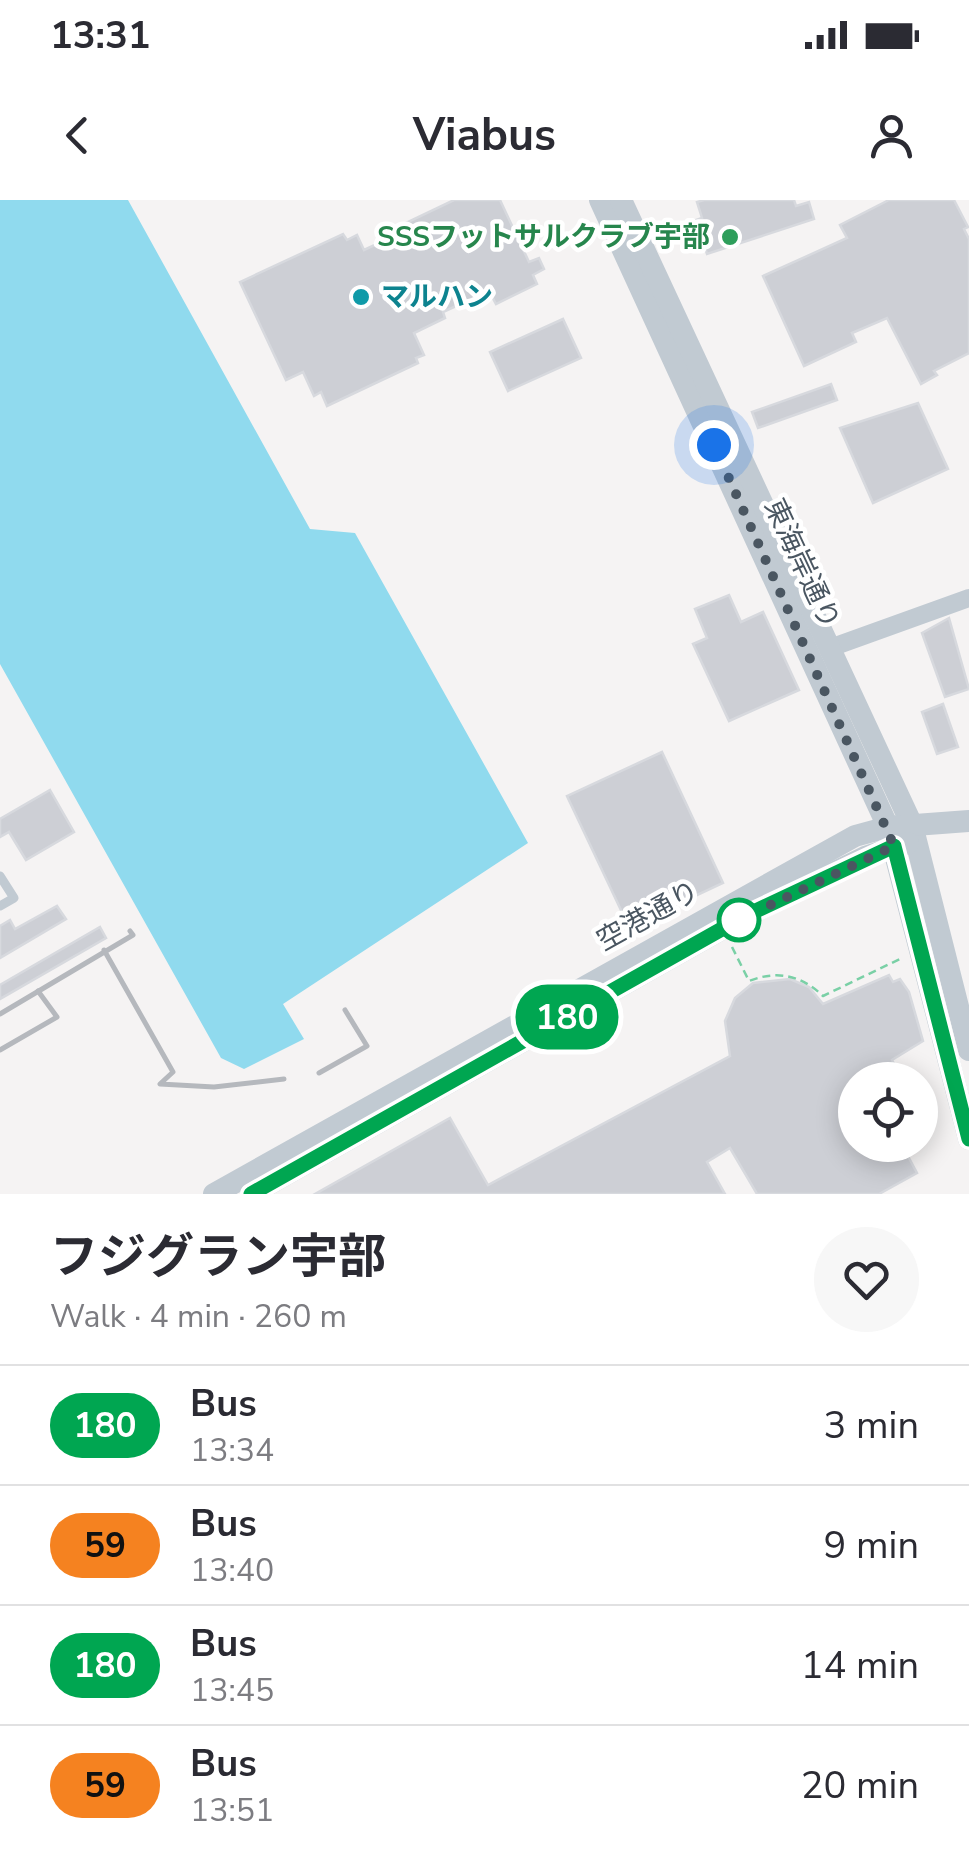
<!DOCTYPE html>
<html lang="en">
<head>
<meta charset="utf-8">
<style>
  body { margin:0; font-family:"Nunito Sans","Noto Sans JP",sans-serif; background:#f7f7f7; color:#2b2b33; height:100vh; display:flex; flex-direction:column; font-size:38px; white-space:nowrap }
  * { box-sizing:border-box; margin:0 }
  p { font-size:32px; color:#7c7c81 }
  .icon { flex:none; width:55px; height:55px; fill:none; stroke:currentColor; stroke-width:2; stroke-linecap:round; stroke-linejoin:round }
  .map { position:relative; height:994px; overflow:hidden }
  .details { display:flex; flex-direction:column; background:#fff; flex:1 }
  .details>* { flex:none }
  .badge { padding:0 20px; border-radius:32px; font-size:35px; line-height:65px }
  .tools { position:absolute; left:838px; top:862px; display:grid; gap:20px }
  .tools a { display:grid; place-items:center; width:100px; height:100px; border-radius:50%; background:#fff; box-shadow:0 5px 25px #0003; font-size:50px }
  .you { position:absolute; width:50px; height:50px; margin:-25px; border:8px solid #fff; border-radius:50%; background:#1a73e8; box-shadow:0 0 0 15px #1a73e833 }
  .map>.badge { position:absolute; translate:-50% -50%; box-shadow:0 0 0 5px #fff }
  .round { display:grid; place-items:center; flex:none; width:105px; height:105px; border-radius:52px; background:#f7f7f7 }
  .summary { display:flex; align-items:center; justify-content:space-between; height:170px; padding:0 50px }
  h1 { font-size:48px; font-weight:700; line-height:75px }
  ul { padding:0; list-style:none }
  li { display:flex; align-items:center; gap:30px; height:120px; padding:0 50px; border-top:2px solid #e1e1e2 }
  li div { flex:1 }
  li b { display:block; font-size:38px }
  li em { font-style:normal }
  li .badge { min-width:110px; font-weight:700; text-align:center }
  .status { display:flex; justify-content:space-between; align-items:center; height:70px; padding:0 50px; background:#fff; direction:ltr }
  .status svg { height:28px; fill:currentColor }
  header { display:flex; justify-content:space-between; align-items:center; height:130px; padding:0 50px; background:#fff; font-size:45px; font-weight:700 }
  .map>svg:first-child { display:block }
  .water { fill:#90daee }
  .building { fill:#cdcfd5; stroke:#d7d9de; stroke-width:2.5 }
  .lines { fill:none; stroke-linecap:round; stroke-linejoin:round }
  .path { stroke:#7ad0a6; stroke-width:2.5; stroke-dasharray:8 5; stroke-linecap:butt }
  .service { stroke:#c1cad2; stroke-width:9 }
  .minor { stroke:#c1cad2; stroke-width:18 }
  .tertiary { stroke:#c1cad2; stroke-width:22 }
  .rail { stroke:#b5b8bd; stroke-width:5 }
  .line-casing { stroke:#fff; stroke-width:22 }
  .line { stroke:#00a651; stroke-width:15 }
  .walk { stroke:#4a5661; stroke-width:10; stroke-dasharray:0 18 }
  .leisure-dot { fill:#2e9e5b; stroke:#fff; stroke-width:4 }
  .culture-dot { fill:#0f9aa8; stroke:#fff; stroke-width:4 }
  .stop-dot { fill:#fff; stroke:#00a651; stroke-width:5 }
  .labels { text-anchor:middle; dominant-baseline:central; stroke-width:9; stroke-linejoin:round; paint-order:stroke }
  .leisure-label { font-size:28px; font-weight:bold; fill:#27864d; stroke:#fff; text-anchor:end }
  .culture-label { font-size:28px; font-weight:bold; fill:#0d838f; stroke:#fff; text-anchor:start }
  .street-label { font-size:28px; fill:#4a5661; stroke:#fff }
</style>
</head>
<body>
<div class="status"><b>13:31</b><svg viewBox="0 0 49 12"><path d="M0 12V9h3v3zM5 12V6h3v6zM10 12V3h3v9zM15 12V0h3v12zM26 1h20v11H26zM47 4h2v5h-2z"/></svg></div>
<header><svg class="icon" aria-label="back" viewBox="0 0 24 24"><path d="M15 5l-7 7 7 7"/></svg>Viabus<svg class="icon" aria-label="person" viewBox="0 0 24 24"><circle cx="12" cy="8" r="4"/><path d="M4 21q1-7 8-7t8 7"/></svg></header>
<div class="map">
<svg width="969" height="994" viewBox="0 0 969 994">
  <rect width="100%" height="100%" fill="#f5f3f3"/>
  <path class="water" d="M0,0H128L310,329L355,333L528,643L283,804L304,839L244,869L221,858L0,464Z"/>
  <g class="building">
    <path d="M454,0H500L529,62L539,58L544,69L533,75L537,84L496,104L489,91L443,112L445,118L414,133L424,155L416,158L418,163L327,206L321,192L314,196L303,172L286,180L240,82L343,34L347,40L357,35L364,50L394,36L391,30Z"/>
    <path d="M704,0H794L796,6L809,2L814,19L707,54L696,20L702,18L697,2Z"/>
    <path d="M889,0H954L968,27L964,29L969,39V153L934,171L937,175L921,184L887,118L852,133L856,142L804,166L763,76L847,38L840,25Z"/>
    <path d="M563,119L581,158L508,191L490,152Z"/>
    <path d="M831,184L837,200L758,228L752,212Z"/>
    <path d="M918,203L948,269L873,303L840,228Z"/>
    <path d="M729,395L741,422L763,412L799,490L729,521L693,444L707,438L695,409Z"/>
    <path d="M949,418L969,489L945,497L922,433Z"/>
    <path d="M943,504L958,547L937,554L922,512Z"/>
    <path d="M662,552L723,683L629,727L567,596Z"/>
    <path d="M50,590L74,632L26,660L9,632L0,637V619Z"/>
    <path d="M57,706L66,719L0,758V726L10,720L15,729Z"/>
    <path d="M100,727L106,738L0,799V785Z"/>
    <path d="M889,775L893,782L900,779L909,792L923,841L892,860L899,873L886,880H855V945H902L917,973L879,994H757L730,948L707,962L725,994H315L450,918L488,985L730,856L725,821L735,798L753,783L790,779L809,787L823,804Z"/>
  </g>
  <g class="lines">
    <path class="path" d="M732,747L749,781C777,770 801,775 823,796L902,758"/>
    <path class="service" d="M0,676L14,698L0,706"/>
    <path class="minor" d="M830,448L969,398"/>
    <g class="tertiary">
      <path d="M600,0L888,627L969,939"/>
      <path d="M621,0L912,625L969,850"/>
      <path d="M214,994L855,636L888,627L969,621"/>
      <path d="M251,994L745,716L865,657L908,643"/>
    </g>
    <g class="rail">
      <path d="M104,750L173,872L160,884L214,887L284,879"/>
      <path d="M0,814L133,735L130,731"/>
      <path d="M0,850L57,817L38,791"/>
      <path d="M319,873L367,846L345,810"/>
    </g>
  </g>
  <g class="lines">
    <g class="line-casing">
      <path id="line" d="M251,994L745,716L894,646L969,939"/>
    </g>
    <use href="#line" class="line"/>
    <path class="walk" d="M714,245L894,646L739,720"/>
  </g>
  <circle class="leisure-dot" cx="730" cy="37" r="10"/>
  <circle class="culture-dot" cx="361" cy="97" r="10"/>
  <circle class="stop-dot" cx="739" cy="720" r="20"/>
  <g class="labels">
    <g class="leisure-label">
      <text x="710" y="37">SSSフットサルクラブ宇部</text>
    </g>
    <g class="culture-label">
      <text x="381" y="97">マルハン</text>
    </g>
    <g class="street-label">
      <text transform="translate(802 364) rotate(65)">東海岸通り</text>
      <text transform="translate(648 716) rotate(-29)">空港通り</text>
    </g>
  </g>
</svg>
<div class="tools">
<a><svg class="icon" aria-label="locate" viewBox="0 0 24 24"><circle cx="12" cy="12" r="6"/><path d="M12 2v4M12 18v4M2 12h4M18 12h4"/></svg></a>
</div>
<div class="you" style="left:714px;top:245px"></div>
<b class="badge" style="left:567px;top:817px;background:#00a651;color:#fff">180</b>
</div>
<section class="details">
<div class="summary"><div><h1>フジグラン宇部</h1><p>Walk · 4 min · 260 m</p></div><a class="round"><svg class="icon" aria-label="heart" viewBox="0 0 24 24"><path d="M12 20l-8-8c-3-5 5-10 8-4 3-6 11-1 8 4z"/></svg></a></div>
<ul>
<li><span class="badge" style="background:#00a651;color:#fff">180</span><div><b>Bus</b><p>13:34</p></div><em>3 min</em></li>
<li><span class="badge" style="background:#f58220;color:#111">59</span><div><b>Bus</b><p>13:40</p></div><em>9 min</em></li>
<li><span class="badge" style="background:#00a651;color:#fff">180</span><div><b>Bus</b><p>13:45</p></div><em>14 min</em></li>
<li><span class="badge" style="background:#f58220;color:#111">59</span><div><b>Bus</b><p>13:51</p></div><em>20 min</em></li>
</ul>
</section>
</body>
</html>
